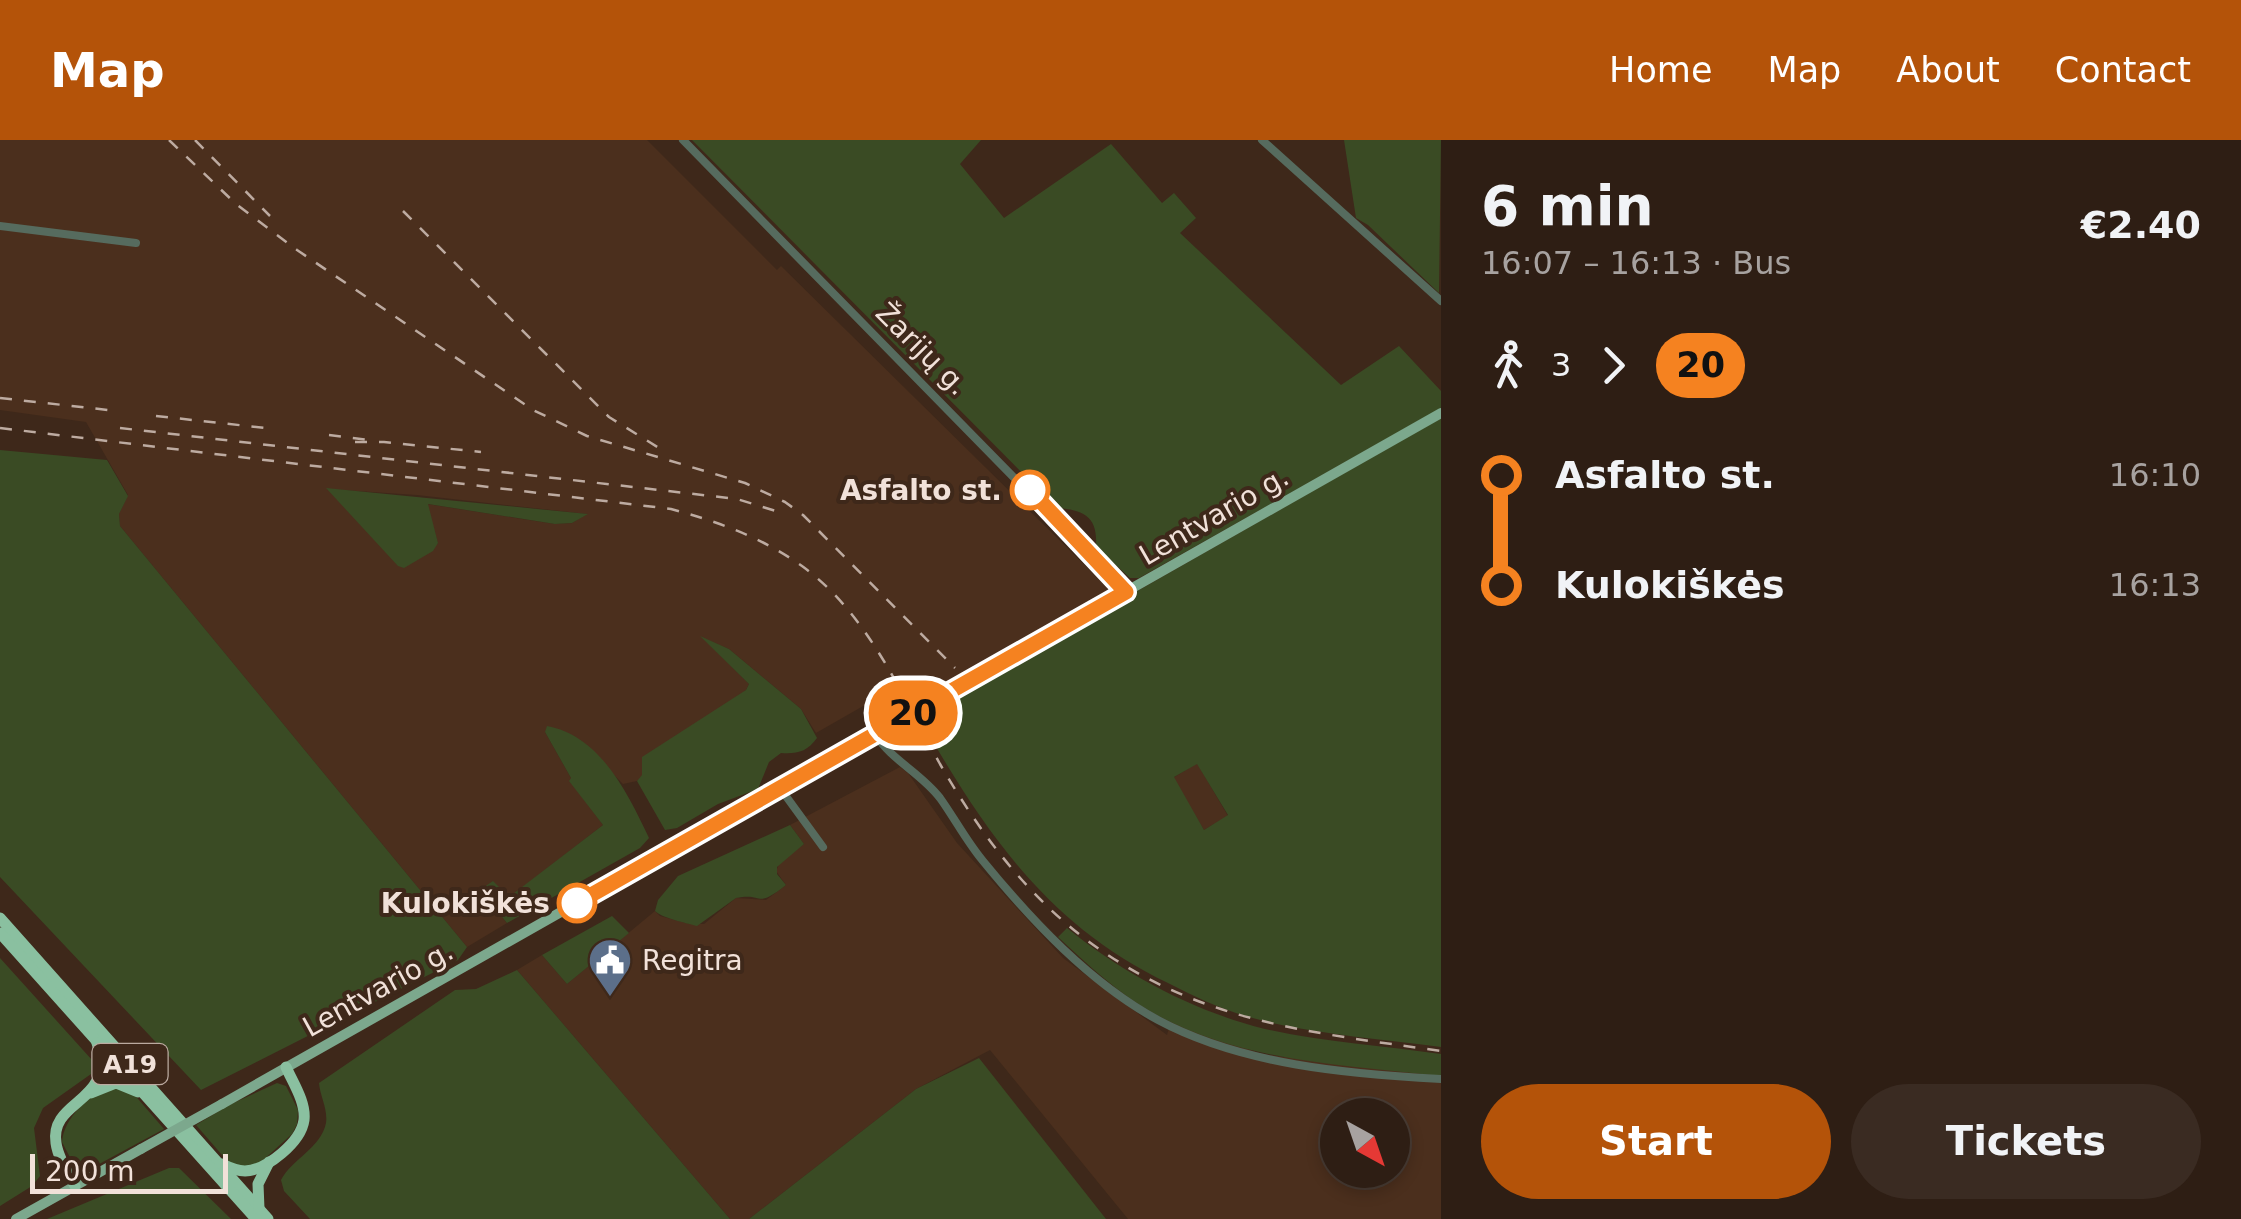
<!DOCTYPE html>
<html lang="en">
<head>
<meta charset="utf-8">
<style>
  body { margin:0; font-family:"DejaVu Sans",sans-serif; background:#3a2b22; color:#f1f3f6; height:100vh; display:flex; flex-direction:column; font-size:38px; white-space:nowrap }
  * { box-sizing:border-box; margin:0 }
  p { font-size:32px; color:#a7a2a0 }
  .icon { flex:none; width:55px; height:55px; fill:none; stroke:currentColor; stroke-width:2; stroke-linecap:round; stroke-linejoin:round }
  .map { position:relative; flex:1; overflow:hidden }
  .sheet { display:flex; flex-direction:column; background:#2e1e14; width:800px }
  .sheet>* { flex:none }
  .badge { padding:0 20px; border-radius:32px; font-size:35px; line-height:65px }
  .needle { width:65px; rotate:140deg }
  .fabs { position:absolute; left:1320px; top:958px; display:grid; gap:20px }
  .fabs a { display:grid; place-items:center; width:90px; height:90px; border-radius:50%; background:#2e1e14; box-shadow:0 5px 15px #0003,0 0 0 2px #493c34; font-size:50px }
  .scale { position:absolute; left:30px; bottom:25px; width:198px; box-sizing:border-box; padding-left:10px; border:5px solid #f1e1d9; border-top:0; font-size:28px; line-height:35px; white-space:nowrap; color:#f1e1d9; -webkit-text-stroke:8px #3e281a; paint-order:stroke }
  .map>.badge { position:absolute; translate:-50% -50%; box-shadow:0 0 0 5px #fff }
  .legs { display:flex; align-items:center; gap:15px; height:110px; padding:0 40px; font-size:32px }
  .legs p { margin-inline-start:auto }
  .overview { display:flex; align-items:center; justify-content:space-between; height:170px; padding:0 40px }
  h1 { font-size:55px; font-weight:700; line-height:75px }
  .cta { display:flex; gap:20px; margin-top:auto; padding:20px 40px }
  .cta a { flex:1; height:115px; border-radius:60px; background:#b45309; color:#fff; font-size:40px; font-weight:700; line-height:115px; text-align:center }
  .cta a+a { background:#3a2b22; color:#f1f3f6 }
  ul { padding:0 40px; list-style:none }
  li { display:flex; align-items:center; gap:35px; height:110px; font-size:38px }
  li i { display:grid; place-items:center; width:15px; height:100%; margin:0 12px; background:currentColor }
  li i::after { content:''; width:25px; height:25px; margin:-12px; border:8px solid; border-radius:50%; background:#2e1e14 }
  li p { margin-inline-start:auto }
  li:first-child i { background:linear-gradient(#0000 50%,currentColor 0) }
  li:last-child i { background:linear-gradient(currentColor 50%,#0000 0) }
  header { display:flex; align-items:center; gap:60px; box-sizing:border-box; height:140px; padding:0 50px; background:#b45309; color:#fff }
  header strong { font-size:48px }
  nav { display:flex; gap:55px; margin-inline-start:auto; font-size:35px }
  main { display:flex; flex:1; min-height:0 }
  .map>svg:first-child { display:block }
  .built { fill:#4b2f1d; fill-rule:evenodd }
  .green { fill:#3a4b24; fill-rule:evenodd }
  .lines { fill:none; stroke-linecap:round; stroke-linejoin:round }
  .minor { stroke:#566b5e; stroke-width:8 }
  .major { stroke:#7ca88d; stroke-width:10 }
  .highway { stroke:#8ac0a0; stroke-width:11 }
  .rail { stroke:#bdaba1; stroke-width:2.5; stroke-dasharray:12 12; stroke-linecap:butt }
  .major-bridge { stroke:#7ca88d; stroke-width:10 }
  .line-1-casing { stroke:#fff; stroke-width:22 }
  .line-1 { stroke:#f58220; stroke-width:15 }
  .stop-1-dot { fill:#fff; stroke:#f58220; stroke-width:5 }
  .labels { text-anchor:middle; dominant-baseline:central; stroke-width:8; stroke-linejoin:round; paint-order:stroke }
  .shield { fill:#3e281a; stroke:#bbaaa0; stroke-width:2.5 }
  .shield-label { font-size:25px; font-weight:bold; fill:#f1e1d9 }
  .street-label { font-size:28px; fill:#f1e1d9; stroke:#3e281a }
  .stop-label { font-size:28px; font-weight:bold; fill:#f1e1d9; stroke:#3e281a; text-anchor:end }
  .poi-label { font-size:28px; fill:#f1e1d9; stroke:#3e281a; text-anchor:start }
</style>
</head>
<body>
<header>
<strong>Map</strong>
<nav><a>Home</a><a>Map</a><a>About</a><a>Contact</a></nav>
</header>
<main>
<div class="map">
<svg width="1441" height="1079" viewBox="0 0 1441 1079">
  <rect width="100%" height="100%" fill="#3e281a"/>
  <g class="built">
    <path d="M0,0H647L777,130L781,126L1112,452L896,574L880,548L879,557L816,593L801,569L729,509L703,498L749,544L746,550L637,641L623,644L579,600L545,592L571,638L570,641L603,685L509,758L473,763L492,765L507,783L467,807L120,386L119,374L128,355L86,282L0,270ZM327,349L417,355L587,374L572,383L555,384L427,364L438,404Z"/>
    <path d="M1197,623L1228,676L1204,690L1173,638Z"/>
    <path d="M900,627L908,633L957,703L1063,818L1167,895L1171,881L1262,914L1441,936V1079H1128L990,910L916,949L749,1079H730L517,830L542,815L567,844L655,771L660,776L690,784H704L736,758L766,760L786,745L776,731L780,722L804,704L790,685ZM1338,975H1392V1030H1338Z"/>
  </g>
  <g class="green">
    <path d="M692,0H981L960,24L1004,78L1111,4L1162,63L1174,53L1196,78L1180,93L1341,245L1399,206L1441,251V268L1139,438H1130L1096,407C1098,377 1085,370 1057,368Z"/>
    <path d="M1344,0H1441L1439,153L1368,85L1356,78Z"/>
    <path d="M1441,278V907C1376,898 1308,894 1245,876C1219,868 1193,856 1168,843C1046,785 983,689 918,576ZM1197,624L1228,675L1204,690L1174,637Z"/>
    <path d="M0,310L107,320L128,356L119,374L120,386L467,807L458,820L201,950L0,737Z"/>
    <path d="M326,348L588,374L572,383L555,384L428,364L438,403L433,411L404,428L398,426Z"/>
    <path d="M700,496L729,509L801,569L817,598C807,612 797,614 781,613L769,622L758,649L718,664L677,688L665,690L637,641L642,635V617L746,550L749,544Z"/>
    <path d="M547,586C601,596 628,654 649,698L640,708L507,783L492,765L473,763L468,758L493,741L509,757L603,685L569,641L571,638L545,592Z"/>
    <path d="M790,685L804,704L777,727V734L786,745C754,770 765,752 736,758L697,786C686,783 662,778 655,771L658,760L678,736Z"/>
    <path d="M612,776L629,793L567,844L542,815Z"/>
    <path d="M1067,788C1124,834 1193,871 1265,889C1322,902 1383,906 1441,914V936C1344,925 1243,922 1155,874C1119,854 1088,825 1058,797Z"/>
    <path d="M0,818L92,920L91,934L43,968L34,988L40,1036L32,1046L0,1066Z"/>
    <path d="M517,830L730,1079H310L284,1051L281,1040C292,1019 321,1008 326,983C328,969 320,956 319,943L455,850L476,849Z"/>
    <path d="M979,918L1106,1079H749L916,949Z"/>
    <path d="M277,943L286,946L298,970L297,984L292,994L260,1023L249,1028L229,1023L196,985L229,965Z"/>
    <path d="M112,946L132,952L164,989L88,1030L76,1029L62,1002C63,979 90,953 112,946Z"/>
    <path d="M169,1028H179L231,1079H47Z"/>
  </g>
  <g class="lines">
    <g class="minor">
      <path d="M683,0L1126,452"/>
      <path d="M1262,0L1441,161"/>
      <path d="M0,86L136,103"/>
      <path d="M875,594C891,620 921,633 940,658C955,679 967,702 983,721C1032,781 1090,843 1158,880C1242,925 1348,934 1441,939"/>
      <path d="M780,648L823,707"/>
    </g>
    <g class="major">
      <path d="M222,964L1441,273"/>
      <path d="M16,1079L141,1009"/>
    </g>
    <g class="highway">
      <path d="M0,778L268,1079"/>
      <path d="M0,793L256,1079"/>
      <path d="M91,953L116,943L138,952"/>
      <path d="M222,1024C230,1028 237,1031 245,1031C267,1030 301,1002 304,980C306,962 293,943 286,927"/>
      <path d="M75,1046C68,1033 58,1018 56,1003C49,958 117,964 97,903"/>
      <path d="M259,1069L258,1044L269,1022"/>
    </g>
    <g class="rail">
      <path d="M169,0L236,64L297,110L533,270L587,296L745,343L785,362L803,375L955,528"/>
      <path d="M195,0L270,76"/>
      <path d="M403,71L609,277L659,308"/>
      <path d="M0,258L108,270"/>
      <path d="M156,276L275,289"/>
      <path d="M0,288L671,369C719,382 761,397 802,426C868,474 902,555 940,624C978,690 1023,751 1084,798C1195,882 1308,892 1441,911"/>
      <path d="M120,288L737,359L779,372"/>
      <path d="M329,295L369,300"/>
      <path d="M355,302H384L481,312"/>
    </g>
    <path class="major-bridge" d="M141,1009L222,964"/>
  </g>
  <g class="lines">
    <g class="line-1-casing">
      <path id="line-1" d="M577,763L1126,452L1030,350"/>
    </g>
    <use href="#line-1" class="line-1"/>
  </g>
  <defs>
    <g id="civic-pin" transform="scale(2.25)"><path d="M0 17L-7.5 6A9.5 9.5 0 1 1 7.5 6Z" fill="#5c6f8a" stroke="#3e281a"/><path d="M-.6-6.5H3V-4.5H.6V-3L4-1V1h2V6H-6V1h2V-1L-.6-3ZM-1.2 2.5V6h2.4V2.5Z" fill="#fff"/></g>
  </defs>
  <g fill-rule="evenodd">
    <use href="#civic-pin" x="610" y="820"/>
  </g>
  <g class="stop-1-dot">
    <circle cx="1030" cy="350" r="18"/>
    <circle cx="577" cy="763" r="18"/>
  </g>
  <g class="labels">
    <rect class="shield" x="92.5" y="904" width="75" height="40" rx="8"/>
    <g class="shield-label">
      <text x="130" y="924">A19</text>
    </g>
    <g class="street-label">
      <text transform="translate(922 209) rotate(45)">Žarijų g.</text>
      <text transform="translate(1214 376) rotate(-30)">Lentvario g.</text>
      <text transform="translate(378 849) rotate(-29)">Lentvario g.</text>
    </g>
    <g class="stop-label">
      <text x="1002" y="350">Asfalto st.</text>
      <text x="550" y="763">Kulokiškės</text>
    </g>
    <g class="poi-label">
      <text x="642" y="820">Regitra</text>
    </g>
  </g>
</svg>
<div class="fabs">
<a><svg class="needle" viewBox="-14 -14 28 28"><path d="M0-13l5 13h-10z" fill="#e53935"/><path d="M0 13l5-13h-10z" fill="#a7a2a0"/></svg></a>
</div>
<div class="scale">200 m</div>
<b class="badge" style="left:913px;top:573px;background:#f58220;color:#111">20</b>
</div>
<section class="sheet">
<div class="overview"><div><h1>6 min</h1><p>16:07 – 16:13 · Bus</p></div><b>€2.40</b></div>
<div class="legs"><svg class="icon" aria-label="walk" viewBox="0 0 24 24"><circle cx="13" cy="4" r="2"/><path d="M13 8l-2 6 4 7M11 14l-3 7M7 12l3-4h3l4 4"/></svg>3<svg class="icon" aria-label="forward" viewBox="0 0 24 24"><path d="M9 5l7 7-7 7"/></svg><b class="badge" style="background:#f58220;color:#111">20</b></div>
<ul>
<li><i style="color:#f58220"></i><b>Asfalto st.</b><p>16:10</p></li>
<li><i style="color:#f58220"></i><b>Kulokiškės</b><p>16:13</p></li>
</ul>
<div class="cta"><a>Start</a><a>Tickets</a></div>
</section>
</main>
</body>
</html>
